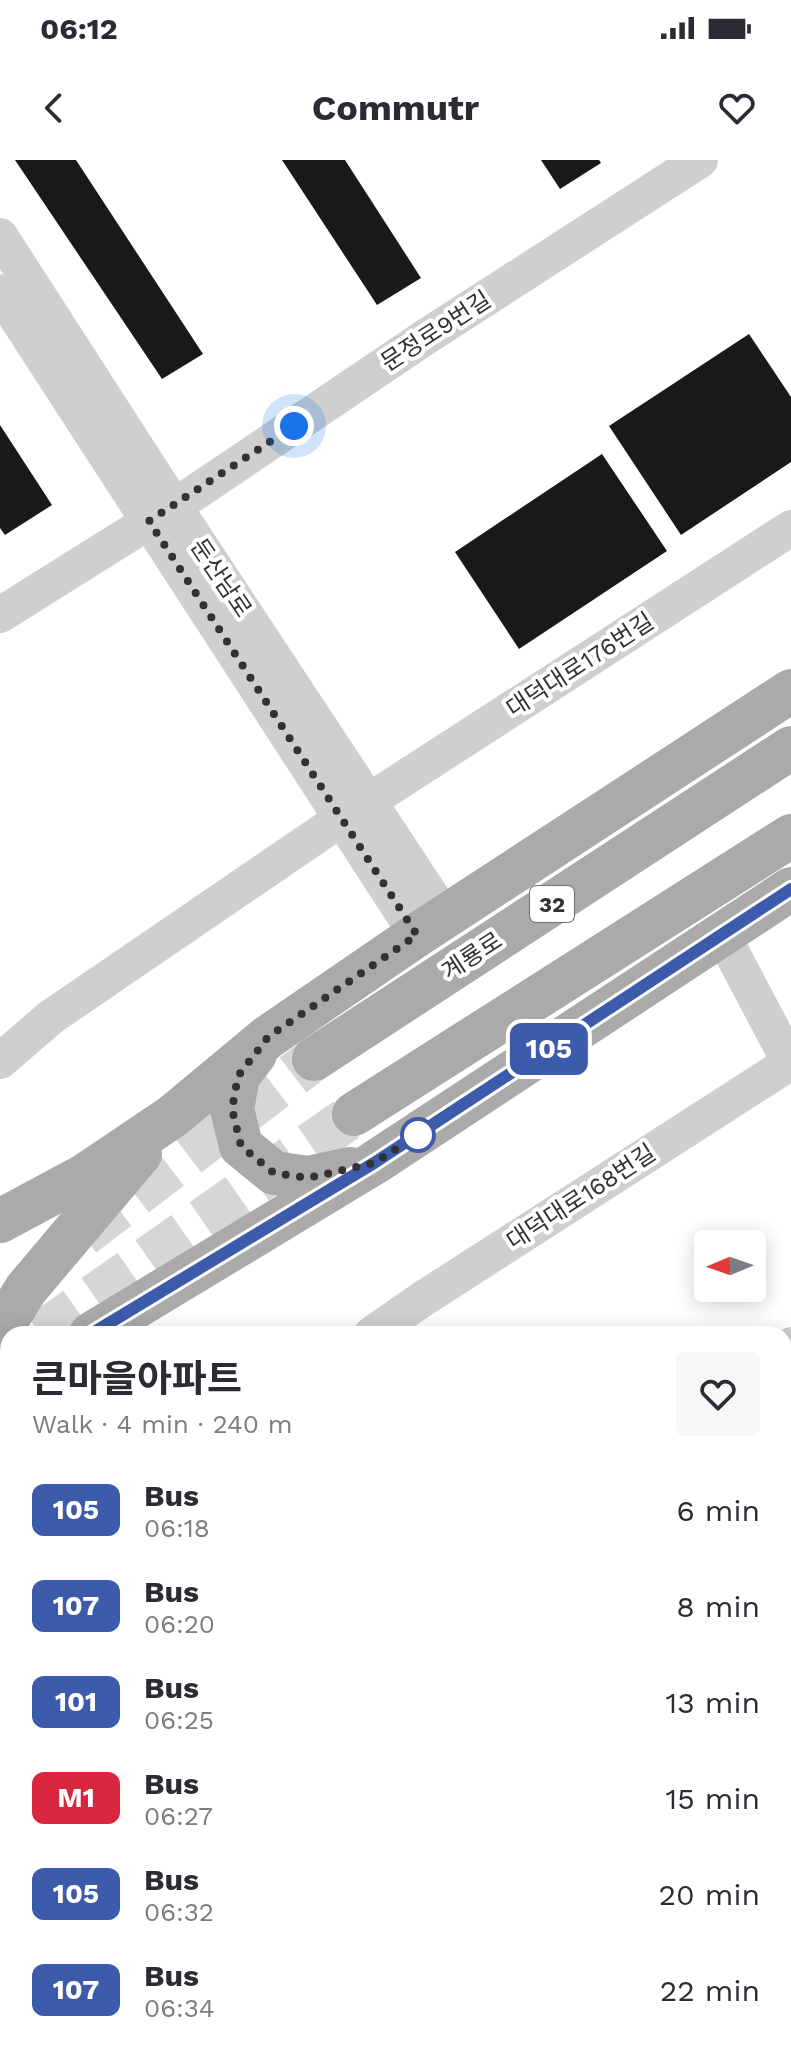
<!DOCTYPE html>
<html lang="en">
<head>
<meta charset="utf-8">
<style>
  body { margin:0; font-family:"Work Sans","Noto Sans KR",sans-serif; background:#f7f7f7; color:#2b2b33; height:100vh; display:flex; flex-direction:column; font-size:30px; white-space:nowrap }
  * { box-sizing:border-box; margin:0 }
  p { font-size:26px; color:#7c7c81 }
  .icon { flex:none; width:44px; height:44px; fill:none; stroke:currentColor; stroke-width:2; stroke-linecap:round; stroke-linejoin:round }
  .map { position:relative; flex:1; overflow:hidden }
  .drawer { position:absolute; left:0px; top:1166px; width:792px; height:730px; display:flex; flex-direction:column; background:#fff; border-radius:24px 24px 0 0; box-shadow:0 4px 20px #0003 }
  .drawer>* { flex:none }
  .badge { padding:0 16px; border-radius:12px; font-size:28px; line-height:52px }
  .needle { width:52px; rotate:268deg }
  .fabs { position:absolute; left:694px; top:1070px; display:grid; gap:16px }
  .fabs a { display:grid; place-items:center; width:72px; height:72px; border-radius:8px; background:#fff; box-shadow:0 4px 20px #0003; font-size:40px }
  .you { position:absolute; width:40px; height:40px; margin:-20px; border:6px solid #fff; border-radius:50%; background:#1a73e8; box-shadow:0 0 0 12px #1a73e833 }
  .map>.badge { position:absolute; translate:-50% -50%; box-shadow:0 0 0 4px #fff }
  .round { display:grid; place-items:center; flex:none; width:84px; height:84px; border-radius:8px; background:#f7f7f7 }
  .overview { display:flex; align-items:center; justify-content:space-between; height:136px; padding:0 32px }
  h1 { font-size:38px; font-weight:700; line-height:60px }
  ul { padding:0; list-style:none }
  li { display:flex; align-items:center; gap:24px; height:96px; padding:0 32px }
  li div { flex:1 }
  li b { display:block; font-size:30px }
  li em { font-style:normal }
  li .badge { min-width:88px; font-weight:700; text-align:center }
  .status { display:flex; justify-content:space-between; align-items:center; height:56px; padding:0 40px; background:#fff; direction:ltr }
  .status svg { height:22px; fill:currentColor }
  header { display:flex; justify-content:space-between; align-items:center; height:104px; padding:0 32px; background:#fff; font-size:36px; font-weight:700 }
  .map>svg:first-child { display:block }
  .building { fill:#191919 }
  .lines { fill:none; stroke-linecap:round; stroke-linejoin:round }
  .major-tunnel { stroke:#d6d6d6; stroke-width:44; stroke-dasharray:44 22; stroke-linecap:butt }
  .path { stroke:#c9c9c9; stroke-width:5; stroke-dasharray:4 4; stroke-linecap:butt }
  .minor { stroke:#cfcfcf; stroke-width:36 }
  .major { stroke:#aaa; stroke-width:44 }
  .line-casing { stroke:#fff; stroke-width:18 }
  .line { stroke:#3d5bab; stroke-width:12 }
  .walk { stroke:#323232; stroke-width:8; stroke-dasharray:0 14.4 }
  .stop-dot { fill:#fff; stroke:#3d5bab; stroke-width:4 }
  .labels { text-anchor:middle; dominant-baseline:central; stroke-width:8; stroke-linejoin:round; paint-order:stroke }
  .shield { fill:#fff; stroke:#707070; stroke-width:2 }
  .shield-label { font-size:22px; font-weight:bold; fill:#323232 }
  .street-label { font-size:24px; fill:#323232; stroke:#fff }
</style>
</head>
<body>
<div class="status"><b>06:12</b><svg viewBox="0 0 49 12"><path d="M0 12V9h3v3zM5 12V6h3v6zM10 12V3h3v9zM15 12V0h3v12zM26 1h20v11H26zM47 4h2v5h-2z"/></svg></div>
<header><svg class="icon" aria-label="back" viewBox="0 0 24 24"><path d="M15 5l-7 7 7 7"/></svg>Commutr<svg class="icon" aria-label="heart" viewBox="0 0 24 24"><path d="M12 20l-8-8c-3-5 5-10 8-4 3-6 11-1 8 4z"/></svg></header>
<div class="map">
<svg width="791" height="1895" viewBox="0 0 791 1895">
  <rect width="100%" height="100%" fill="#fff"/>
  <g class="building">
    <path d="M15,0H76L203,194L162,219Z"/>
    <path d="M282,0H345L421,118L377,145Z"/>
    <path d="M541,0H599L601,3L560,29Z"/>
    <path d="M749,174L791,237V302L681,375L609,266Z"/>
    <path d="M0,265L52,345L5,375L0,368Z"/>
    <path d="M602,294L667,391L519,489L455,392Z"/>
    <path d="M791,1251V1503L784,1502V1256Z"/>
  </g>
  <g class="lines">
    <g class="major-tunnel">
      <path d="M83,1075L314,899"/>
      <path d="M40,1174L354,954"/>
      <path d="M0,1203L8,1196"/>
    </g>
    <path class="path" d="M784,1809L791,1813"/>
    <g class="minor">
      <path d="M0,76L174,346L445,757"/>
      <path d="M0,132L417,775"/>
      <path d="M0,455L196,332L424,178L700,0"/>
      <path d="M369,641L791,368"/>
      <path d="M723,776L791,905"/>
      <path d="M0,901L51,857L341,659"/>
      <path d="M372,1174L421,1140L791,902"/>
      <path d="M784,1190L791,1185"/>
      <path d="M0,1524L8,1513"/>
      <path d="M360,1888L373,1895"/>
      <path d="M32,1895L36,1888"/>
      <path d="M242,1895L246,1888"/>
    </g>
    <g class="major">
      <path d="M255,894L238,916L232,949L241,986L274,1013L308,1018L350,1009"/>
      <path d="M314,899L791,588"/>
      <path d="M354,954L791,676"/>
      <path d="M0,1061L84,1016L173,956L268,877L417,775L791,531"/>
      <path d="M0,1171L26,1129L140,994"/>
      <path d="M91,1174L374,1003L791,729"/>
      <path d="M0,1256L8,1248"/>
      <path d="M0,1309L8,1314"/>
      <path d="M0,1376L8,1377"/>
      <path d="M784,1681L791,1685"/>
      <path d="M784,1749L791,1753"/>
    </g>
  </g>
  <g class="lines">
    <g class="line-casing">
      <path id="line" d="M91,1174L374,1003L791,729"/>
    </g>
    <use href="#line" class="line"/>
    <path class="walk" d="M294,266L149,361L417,775L268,877L238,916L232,949L241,986L274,1013L308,1018L374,1003L424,971L418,975"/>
  </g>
  <circle class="stop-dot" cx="418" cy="975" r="16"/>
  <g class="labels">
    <rect class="shield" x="530" y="726" width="44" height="36" rx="6"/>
    <g class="shield-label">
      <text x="552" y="744">32</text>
    </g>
    <g class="street-label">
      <text transform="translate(436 171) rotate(-33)">문정로9번길</text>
      <text transform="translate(221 418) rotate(56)">둔산남로</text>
      <text transform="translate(580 505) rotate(-33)">대덕대로176번길</text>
      <text transform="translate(472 796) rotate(-33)">계룡로</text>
      <text transform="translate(581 1037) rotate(-33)">대덕대로168번길</text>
    </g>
  </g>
</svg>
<div class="fabs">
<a><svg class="needle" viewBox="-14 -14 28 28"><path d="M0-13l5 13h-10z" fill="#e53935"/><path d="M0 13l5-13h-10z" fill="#7c7c81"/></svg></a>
</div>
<div class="you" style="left:294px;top:266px"></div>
<b class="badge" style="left:549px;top:889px;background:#3d5bab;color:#fff">105</b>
<section class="drawer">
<div class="overview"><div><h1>큰마을아파트</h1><p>Walk · 4 min · 240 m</p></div><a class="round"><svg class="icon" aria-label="heart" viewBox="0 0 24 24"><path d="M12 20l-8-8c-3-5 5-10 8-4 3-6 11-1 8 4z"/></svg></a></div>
<ul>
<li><span class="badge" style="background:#3d5bab;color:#fff">105</span><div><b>Bus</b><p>06:18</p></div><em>6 min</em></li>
<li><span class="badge" style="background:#3d5bab;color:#fff">107</span><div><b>Bus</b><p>06:20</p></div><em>8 min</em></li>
<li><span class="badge" style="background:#3d5bab;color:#fff">101</span><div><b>Bus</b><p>06:25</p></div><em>13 min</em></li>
<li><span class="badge" style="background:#d7263d;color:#fff">M1</span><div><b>Bus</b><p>06:27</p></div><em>15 min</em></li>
<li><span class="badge" style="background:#3d5bab;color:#fff">105</span><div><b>Bus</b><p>06:32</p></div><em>20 min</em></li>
<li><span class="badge" style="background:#3d5bab;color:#fff">107</span><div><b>Bus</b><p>06:34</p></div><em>22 min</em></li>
</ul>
</section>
</div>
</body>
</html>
